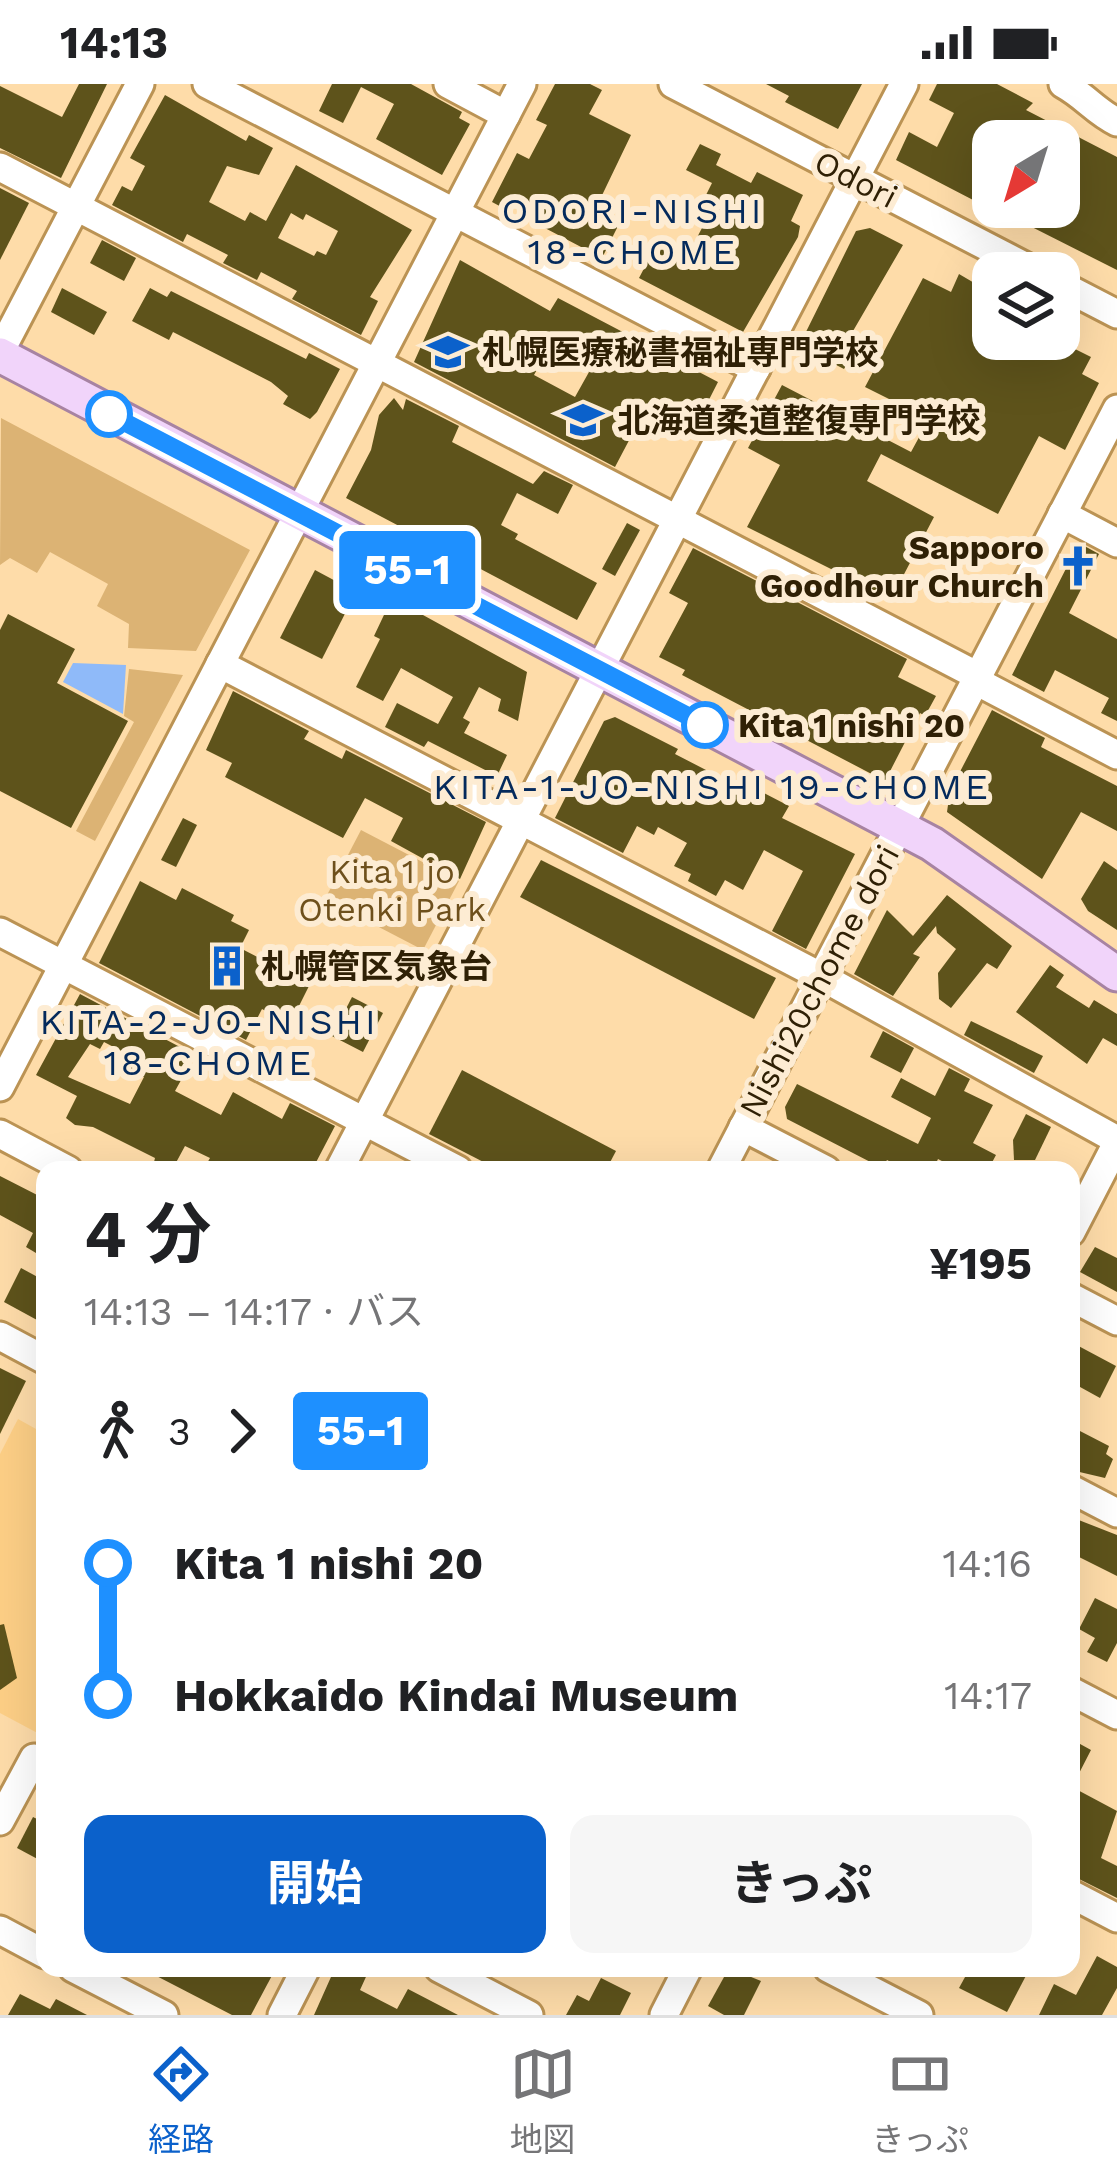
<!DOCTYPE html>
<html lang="ja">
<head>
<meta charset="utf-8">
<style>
  body { margin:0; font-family:"Work Sans","Noto Sans JP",sans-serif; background:#f6f6f6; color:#202124; height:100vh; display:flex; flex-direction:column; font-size:45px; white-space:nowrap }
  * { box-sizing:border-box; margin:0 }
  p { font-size:39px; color:#757577 }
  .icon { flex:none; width:66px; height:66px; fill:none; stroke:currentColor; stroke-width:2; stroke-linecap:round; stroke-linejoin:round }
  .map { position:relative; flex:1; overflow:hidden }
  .details { position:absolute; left:36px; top:1077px; width:1044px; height:816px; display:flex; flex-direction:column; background:#fff; border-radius:24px; box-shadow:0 12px 48px #0002 }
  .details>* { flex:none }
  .badge { padding:0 24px; border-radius:9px; font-size:42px; line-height:78px }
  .needle { width:78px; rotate:218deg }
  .controls { position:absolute; left:972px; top:36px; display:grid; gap:24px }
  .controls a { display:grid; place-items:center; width:108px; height:108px; border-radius:24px; background:#fff; box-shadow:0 12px 48px #0002; font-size:60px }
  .map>.badge { position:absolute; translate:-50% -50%; box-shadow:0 0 0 6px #fff }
  .legs { display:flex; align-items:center; gap:18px; height:132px; padding:0 48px; font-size:39px }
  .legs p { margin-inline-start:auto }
  .headline { display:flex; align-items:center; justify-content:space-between; height:204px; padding:0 48px }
  h1 { font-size:66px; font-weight:700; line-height:90px }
  .action { display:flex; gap:24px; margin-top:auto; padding:24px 48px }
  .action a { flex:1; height:138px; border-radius:24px; background:#0b61cb; color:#fff; font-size:48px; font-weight:700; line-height:138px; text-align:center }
  .action a+a { background:#f6f6f6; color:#202124 }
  ul { padding:0 48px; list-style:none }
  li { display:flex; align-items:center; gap:42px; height:132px; font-size:45px }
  li i { display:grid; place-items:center; width:18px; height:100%; margin:0 15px; background:currentColor }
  li i::after { content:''; width:30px; height:30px; margin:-15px; border:9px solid; border-radius:50%; background:#fff }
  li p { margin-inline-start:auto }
  li:first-child i { background:linear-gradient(#0000 50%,currentColor 0) }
  li:last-child i { background:linear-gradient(currentColor 50%,#0000 0) }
  .status { display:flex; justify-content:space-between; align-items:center; height:84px; padding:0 60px; background:#fff; direction:ltr }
  .status svg { height:33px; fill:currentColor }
  .tabs { display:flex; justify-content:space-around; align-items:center; height:168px; border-top:3px solid #e0e0e0; background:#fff; font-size:33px; color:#757577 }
  .tabs a { display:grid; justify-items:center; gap:6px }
  .tabs .current { color:#0b61cb }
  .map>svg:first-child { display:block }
  .built { fill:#fdcf86 }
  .green { fill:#dcb374 }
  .water { fill:#8fbaf9 }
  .building { fill:#5e531b; fill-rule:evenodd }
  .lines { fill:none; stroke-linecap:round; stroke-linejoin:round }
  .minor-casing { stroke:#bb9354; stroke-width:33 }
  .major-casing { stroke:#a783a2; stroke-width:39 }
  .minor { stroke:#fff; stroke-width:27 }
  .major { stroke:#f1d4fa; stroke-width:33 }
  .line-1-casing { stroke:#fff; stroke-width:27 }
  .line-1 { stroke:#1e90ff; stroke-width:18 }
  .stop-1-dot { fill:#fff; stroke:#1e90ff; stroke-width:6 }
  .labels { text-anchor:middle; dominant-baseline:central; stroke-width:12; stroke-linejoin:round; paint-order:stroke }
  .street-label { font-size:33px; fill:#2f2005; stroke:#fdecd3 }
  .poi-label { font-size:33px; font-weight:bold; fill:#2f2005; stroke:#fdecd3; text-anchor:start }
  .stop-label { font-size:33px; font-weight:bold; fill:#2f2005; stroke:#fdecd3; text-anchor:start }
  .park-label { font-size:33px; fill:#6e501c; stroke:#fdecd3 }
  .neighbourhood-label { font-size:36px; letter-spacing:3px; fill:#042a5c; stroke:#fdecd3 }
</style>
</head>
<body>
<div class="status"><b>14:13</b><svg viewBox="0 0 49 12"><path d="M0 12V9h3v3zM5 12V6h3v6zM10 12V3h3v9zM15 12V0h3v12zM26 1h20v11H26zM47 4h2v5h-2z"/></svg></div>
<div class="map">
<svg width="1117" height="1931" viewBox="0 0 1117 1931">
  <rect width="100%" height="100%" fill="#fedca9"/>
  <path class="built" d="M18,1335L45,1350V1653L0,1629V1370Z"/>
  <g class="green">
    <path d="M1,334L250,466L196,567L128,564L129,540L97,522L108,500L50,468L37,489L10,474L0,481Z"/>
    <path d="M129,585L183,591L95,757L76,747L134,638L124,632Z"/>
    <path d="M361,746L459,797L423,866L325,815Z"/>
  </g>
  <path class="water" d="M73,579L126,581L123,630L63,598Z"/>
  <g class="building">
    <path d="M79,0H107L61,94L0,64V2L62,33Z"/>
    <path d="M332,0H411L462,28L459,34L470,40L442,91L376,55L394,20L361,3L343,39L319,27Z"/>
    <path d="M555,0H590L602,6L589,30L631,51L593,130L618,142L602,174L543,143L546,137L511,118L507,126L492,118L517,69L529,75L547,41L536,36Z"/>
    <path d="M766,0H862L838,45L785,18L789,12Z"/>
    <path d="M937,0H997L1033,19L1026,26L1117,73V186L992,123H1059V57H1029L1005,45L1002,52L997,49L985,72L993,82V100L975,117L896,76L909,48L937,63L954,29L929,16Z"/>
    <path d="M165,11L246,57L249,51L273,64L259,91L227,82L209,118L245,137L250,128L266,137L296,81L412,146L370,213L378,217L361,251L292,215L297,207L261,188L257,196L223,179L228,171L187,150L183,158L112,121L122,102L132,107L145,82L130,74ZM291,129L303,136L306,130L338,147L326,171L317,167L314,172L278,154Z"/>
    <path d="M700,60L721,70L716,81L751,99L757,88L803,111L791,137L800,142L798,153L743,248L639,194L660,154L689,169L703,142L693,137L712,99L686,86Z"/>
    <path d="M0,104L29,119L0,176Z"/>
    <path d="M870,144L903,161L842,266L852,271L844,285L799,262L856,147Z"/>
    <path d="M102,156L136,174L124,197L90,179Z"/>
    <path d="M460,176L550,227L558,214L718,298L691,351L645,326L615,383L414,278ZM547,267L589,288L575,313L534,291Z"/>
    <path d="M959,190L993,210V255H1001L999,259L1023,275L1029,264L1046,272L1055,255L1091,273L1082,290L1099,299L1065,366L1039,352L998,430L881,370L867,397L934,433L891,515L747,443L780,381L748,364L782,301L911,368L929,335L865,303L923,194L951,208Z"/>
    <path d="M62,204L107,228L94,251L51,228Z"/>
    <path d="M150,204L167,213L171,207L306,275L309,269L340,285L317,328L310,335L283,320L288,312L271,298L173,248L169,256L132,237Z"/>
    <path d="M394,314L403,326L406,315L459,342L452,358L533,400L544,387L573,401L558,430L517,409L501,441L518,450L515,455L597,499L577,536L346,414L371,366L379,331Z"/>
    <path d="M627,439L640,446L615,492L602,485Z"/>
    <path d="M1079,459L1099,470L1069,529L1117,555V637L1101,629L1109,614L1055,586L1044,608L1012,591Z"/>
    <path d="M693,464L907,575L898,593L936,612L925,632L920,629L885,697L682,591L685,586L659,573L688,519L669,509Z"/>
    <path d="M315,486L356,508L322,575L280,554Z"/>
    <path d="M392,514L527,588L518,637L498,627L501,615L479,603L463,634L470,638L464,649L507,671L497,692L428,657L424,663L385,643L397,619L438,640L453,613L401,584L383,617L356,603L380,555L374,552Z"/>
    <path d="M8,530L75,565L57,599L128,637L71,744L0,707V546Z"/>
    <path d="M233,607L309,647L304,655L342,675L346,666L486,738L460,795L391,757L403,734L365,714L343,754L225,693L232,679L206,666Z"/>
    <path d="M992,626L1045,654L1041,663L1117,702V747L1081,728L1042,795L947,728L950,707Z"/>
    <path d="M615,633L678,665L675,670L706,686L704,691L749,714L754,704L789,722L782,734L855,770L806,865L772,847L803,787L764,766L743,806L725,796L716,812L688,797L691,790L674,782L687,759L658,743L654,751L637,742L623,769L555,734L604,637Z"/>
    <path d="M183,734L197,741L176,783L161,776Z"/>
    <path d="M541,776L776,894L754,935L520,813Z"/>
    <path d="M1104,777L1117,786V846L1088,827L1081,815Z"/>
    <path d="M140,797L176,816L182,804L234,831L231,837L249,846L240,864L310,900L290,940L262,925L246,956L99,879Z"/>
    <path d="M947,811L1012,862L997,885L987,879L951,924L939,915L938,889L956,865L937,849L936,842L913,870L920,873L893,912L854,890L887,826L913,852Z"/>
    <path d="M1050,881L1064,891L1056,903L1089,924L1094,916L1117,930V962L1103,954L1087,980L1016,928Z"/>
    <path d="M80,910L195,971L175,1007L221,1031L233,1008L282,1035L290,1019L335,1042L312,1086H214L206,1081L210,1074L185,1062L172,1086H152L155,1074L93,1043L75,1041L66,1034L77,1012L36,991ZM104,958L127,970L122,981L144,993L130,1020L68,993L90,960L100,965Z"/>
    <path d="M352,913L383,929L363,968L332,952Z"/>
    <path d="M971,937L1043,972L1034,989L964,951Z"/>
    <path d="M883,947L914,964L901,989L870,973Z"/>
    <path d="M949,984L970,995L964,1007L993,1021L973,1059L996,1071L988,1086H959L938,1075L933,1086H906L887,1076L882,1084L787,1035L785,1023L797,1000L918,1060L931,1034L891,1013L901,994L935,1012Z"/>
    <path d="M462,986L616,1067L606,1086H499L429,1050Z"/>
    <path d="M1026,1030L1051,1043L1035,1076H1014L1013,1056Z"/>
    <path d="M0,1092L45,1115L40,1128L45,1125V1162L36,1169L26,1163L33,1149L0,1131Z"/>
    <path d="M1095,1163L1117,1174V1208L1080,1188Z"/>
    <path d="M21,1184L45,1197V1222L37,1236L4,1218Z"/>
    <path d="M1071,1258L1116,1282L1100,1314L1071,1298Z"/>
    <path d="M0,1284L26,1297L0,1350Z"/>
    <path d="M1078,1346L1109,1362L1106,1370L1113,1375L1105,1394L1071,1386V1360Z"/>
    <path d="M1071,1433L1117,1451V1492L1071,1469Z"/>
    <path d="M1095,1514L1117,1525V1559L1107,1578L1087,1568L1095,1554L1079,1545Z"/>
    <path d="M4,1540L17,1594L0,1606V1541Z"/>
    <path d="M1071,1655L1091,1666L1072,1703L1117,1727L1101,1774L1117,1782V1814L1071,1791Z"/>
    <path d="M33,1733L45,1739V1779L17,1764Z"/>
    <path d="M1097,1872L1117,1883V1904L1102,1931H1039L1054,1900L1076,1911Z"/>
    <path d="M141,1884H276L251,1931H232Z"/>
    <path d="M335,1884H370L360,1906L397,1925L408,1905L458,1931H314Z"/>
    <path d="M729,1884L761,1897L744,1931H724L708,1922Z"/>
    <path d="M970,1884H1030L1007,1928L959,1904Z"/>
    <path d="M601,1894L631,1909L620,1931H566L577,1911L589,1917Z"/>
    <path d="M20,1910L50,1925L56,1915L87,1931H8Z"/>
  </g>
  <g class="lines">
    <g class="minor-casing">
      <g id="minor">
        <path d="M207,0L756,285"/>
        <path d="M448,0L506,31"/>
        <path d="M673,0L1038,189"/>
        <path d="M1063,0C1085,12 1096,28 1117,38"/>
        <path d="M0,83L978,592"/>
        <path d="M1059,200L1117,230"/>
        <path d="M0,268L140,0"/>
        <path d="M1062,430L1117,459"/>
        <path d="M220,580L822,893L1117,1056"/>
        <path d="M976,597L1117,671"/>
        <path d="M0,848L458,1086"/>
        <path d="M0,1003L522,0"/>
        <path d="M743,1043L826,1086"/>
        <path d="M0,1050L68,1086"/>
        <path d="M339,1086L904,0"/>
        <path d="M721,1086L1117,325"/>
        <path d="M1071,1148L1117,1059"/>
        <path d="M1071,1213L1117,1237"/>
        <path d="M0,1252L45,1276"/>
        <path d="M1071,1405L1117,1429"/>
        <path d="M1071,1607L1117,1631"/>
        <path d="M0,1737L34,1674"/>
        <path d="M1071,1810L1117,1834"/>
        <path d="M0,1846L45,1870"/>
        <path d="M73,1884L164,1931"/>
        <path d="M439,1884L529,1931"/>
        <path d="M828,1884L919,1931"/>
        <path d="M282,1931L306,1884"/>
        <path d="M664,1931L688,1884"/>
      </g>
    </g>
    <g class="major-casing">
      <path id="major" d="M0,271L932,760L1117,890"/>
    </g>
    <use href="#minor" class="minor"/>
    <use href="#major" class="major"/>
  </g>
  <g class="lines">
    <g class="line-1-casing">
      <path id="line-1" d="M109,330L705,641"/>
    </g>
    <use href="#line-1" class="line-1"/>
  </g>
  <defs>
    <g id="university-bare" transform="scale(3.24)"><path d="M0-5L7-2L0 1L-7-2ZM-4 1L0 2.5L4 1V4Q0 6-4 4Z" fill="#0b61cb" stroke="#fdecd3" stroke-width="2.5" paint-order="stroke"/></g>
    <g id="church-bare" transform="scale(3.24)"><path d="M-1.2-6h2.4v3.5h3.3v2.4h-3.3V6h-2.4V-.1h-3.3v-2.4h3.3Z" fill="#0b61cb" stroke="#fdecd3" stroke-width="2.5" paint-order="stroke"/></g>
    <g id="building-bare" transform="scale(3.24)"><path d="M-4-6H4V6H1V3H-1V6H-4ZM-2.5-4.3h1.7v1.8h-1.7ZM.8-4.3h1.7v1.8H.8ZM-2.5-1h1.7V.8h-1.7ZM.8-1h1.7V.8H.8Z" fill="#0b61cb" stroke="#fdecd3" stroke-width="2.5" paint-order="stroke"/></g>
  </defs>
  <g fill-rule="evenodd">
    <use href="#university-bare" x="448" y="268"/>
    <use href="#university-bare" x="583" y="336"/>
    <use href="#church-bare" x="1078" y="482"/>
    <use href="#building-bare" x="227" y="882"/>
  </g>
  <g class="stop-1-dot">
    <circle cx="109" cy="330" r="21"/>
    <circle cx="705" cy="641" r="21"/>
  </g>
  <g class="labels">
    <g class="street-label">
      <text transform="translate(856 95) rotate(27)">Odori</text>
      <text transform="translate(819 897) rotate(-62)">Nishi20chome dori</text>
    </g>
    <g class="poi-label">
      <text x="482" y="268">札幌医療秘書福祉専門学校</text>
      <text x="617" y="336">北海道柔道整復専門学校</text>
      <text x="1044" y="463" text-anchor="end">Sapporo<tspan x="1044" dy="38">Goodhour Church</tspan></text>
      <text x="261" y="882">札幌管区気象台</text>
    </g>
    <g class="stop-label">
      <text x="738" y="641">Kita 1 nishi 20</text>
    </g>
    <g class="park-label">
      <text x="392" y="787">Kita 1 jo<tspan x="392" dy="38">Otenki Park</tspan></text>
    </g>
    <g class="neighbourhood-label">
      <text x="633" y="127">ODORI-NISHI<tspan x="633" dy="41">18-CHOME</tspan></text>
      <text x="712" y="703">KITA-1-JO-NISHI 19-CHOME</text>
      <text x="209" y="938">KITA-2-JO-NISHI<tspan x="209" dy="41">18-CHOME</tspan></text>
    </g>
  </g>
</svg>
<div class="controls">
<a><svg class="needle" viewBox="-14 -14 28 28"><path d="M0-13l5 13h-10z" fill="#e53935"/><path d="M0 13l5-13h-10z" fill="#757577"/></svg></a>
<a><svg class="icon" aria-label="layers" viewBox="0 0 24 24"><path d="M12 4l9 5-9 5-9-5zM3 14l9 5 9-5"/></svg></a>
</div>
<b class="badge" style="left:407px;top:486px;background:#1e90ff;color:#fff">55-1</b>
<section class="details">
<div class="headline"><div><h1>4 分</h1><p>14:13 – 14:17 · バス</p></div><b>¥195</b></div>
<div class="legs"><svg class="icon" aria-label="walk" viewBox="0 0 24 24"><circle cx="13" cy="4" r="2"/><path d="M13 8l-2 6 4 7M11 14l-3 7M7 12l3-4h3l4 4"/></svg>3<svg class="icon" aria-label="forward" viewBox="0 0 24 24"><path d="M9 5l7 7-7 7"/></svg><b class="badge" style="background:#1e90ff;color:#fff">55-1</b></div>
<ul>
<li><i style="color:#1e90ff"></i><b>Kita 1 nishi 20</b><p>14:16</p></li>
<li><i style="color:#1e90ff"></i><b>Hokkaido Kindai Museum</b><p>14:17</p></li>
</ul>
<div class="action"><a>開始</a><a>きっぷ</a></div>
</section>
</div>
<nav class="tabs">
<a class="current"><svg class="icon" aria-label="directions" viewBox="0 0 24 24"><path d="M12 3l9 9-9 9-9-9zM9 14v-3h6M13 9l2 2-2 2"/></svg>経路</a>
<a><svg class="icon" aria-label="map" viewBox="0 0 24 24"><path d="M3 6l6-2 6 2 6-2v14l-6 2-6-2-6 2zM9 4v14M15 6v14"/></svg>地図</a>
<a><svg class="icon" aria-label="tickets" viewBox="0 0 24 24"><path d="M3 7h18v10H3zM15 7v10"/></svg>きっぷ</a>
</nav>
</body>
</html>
